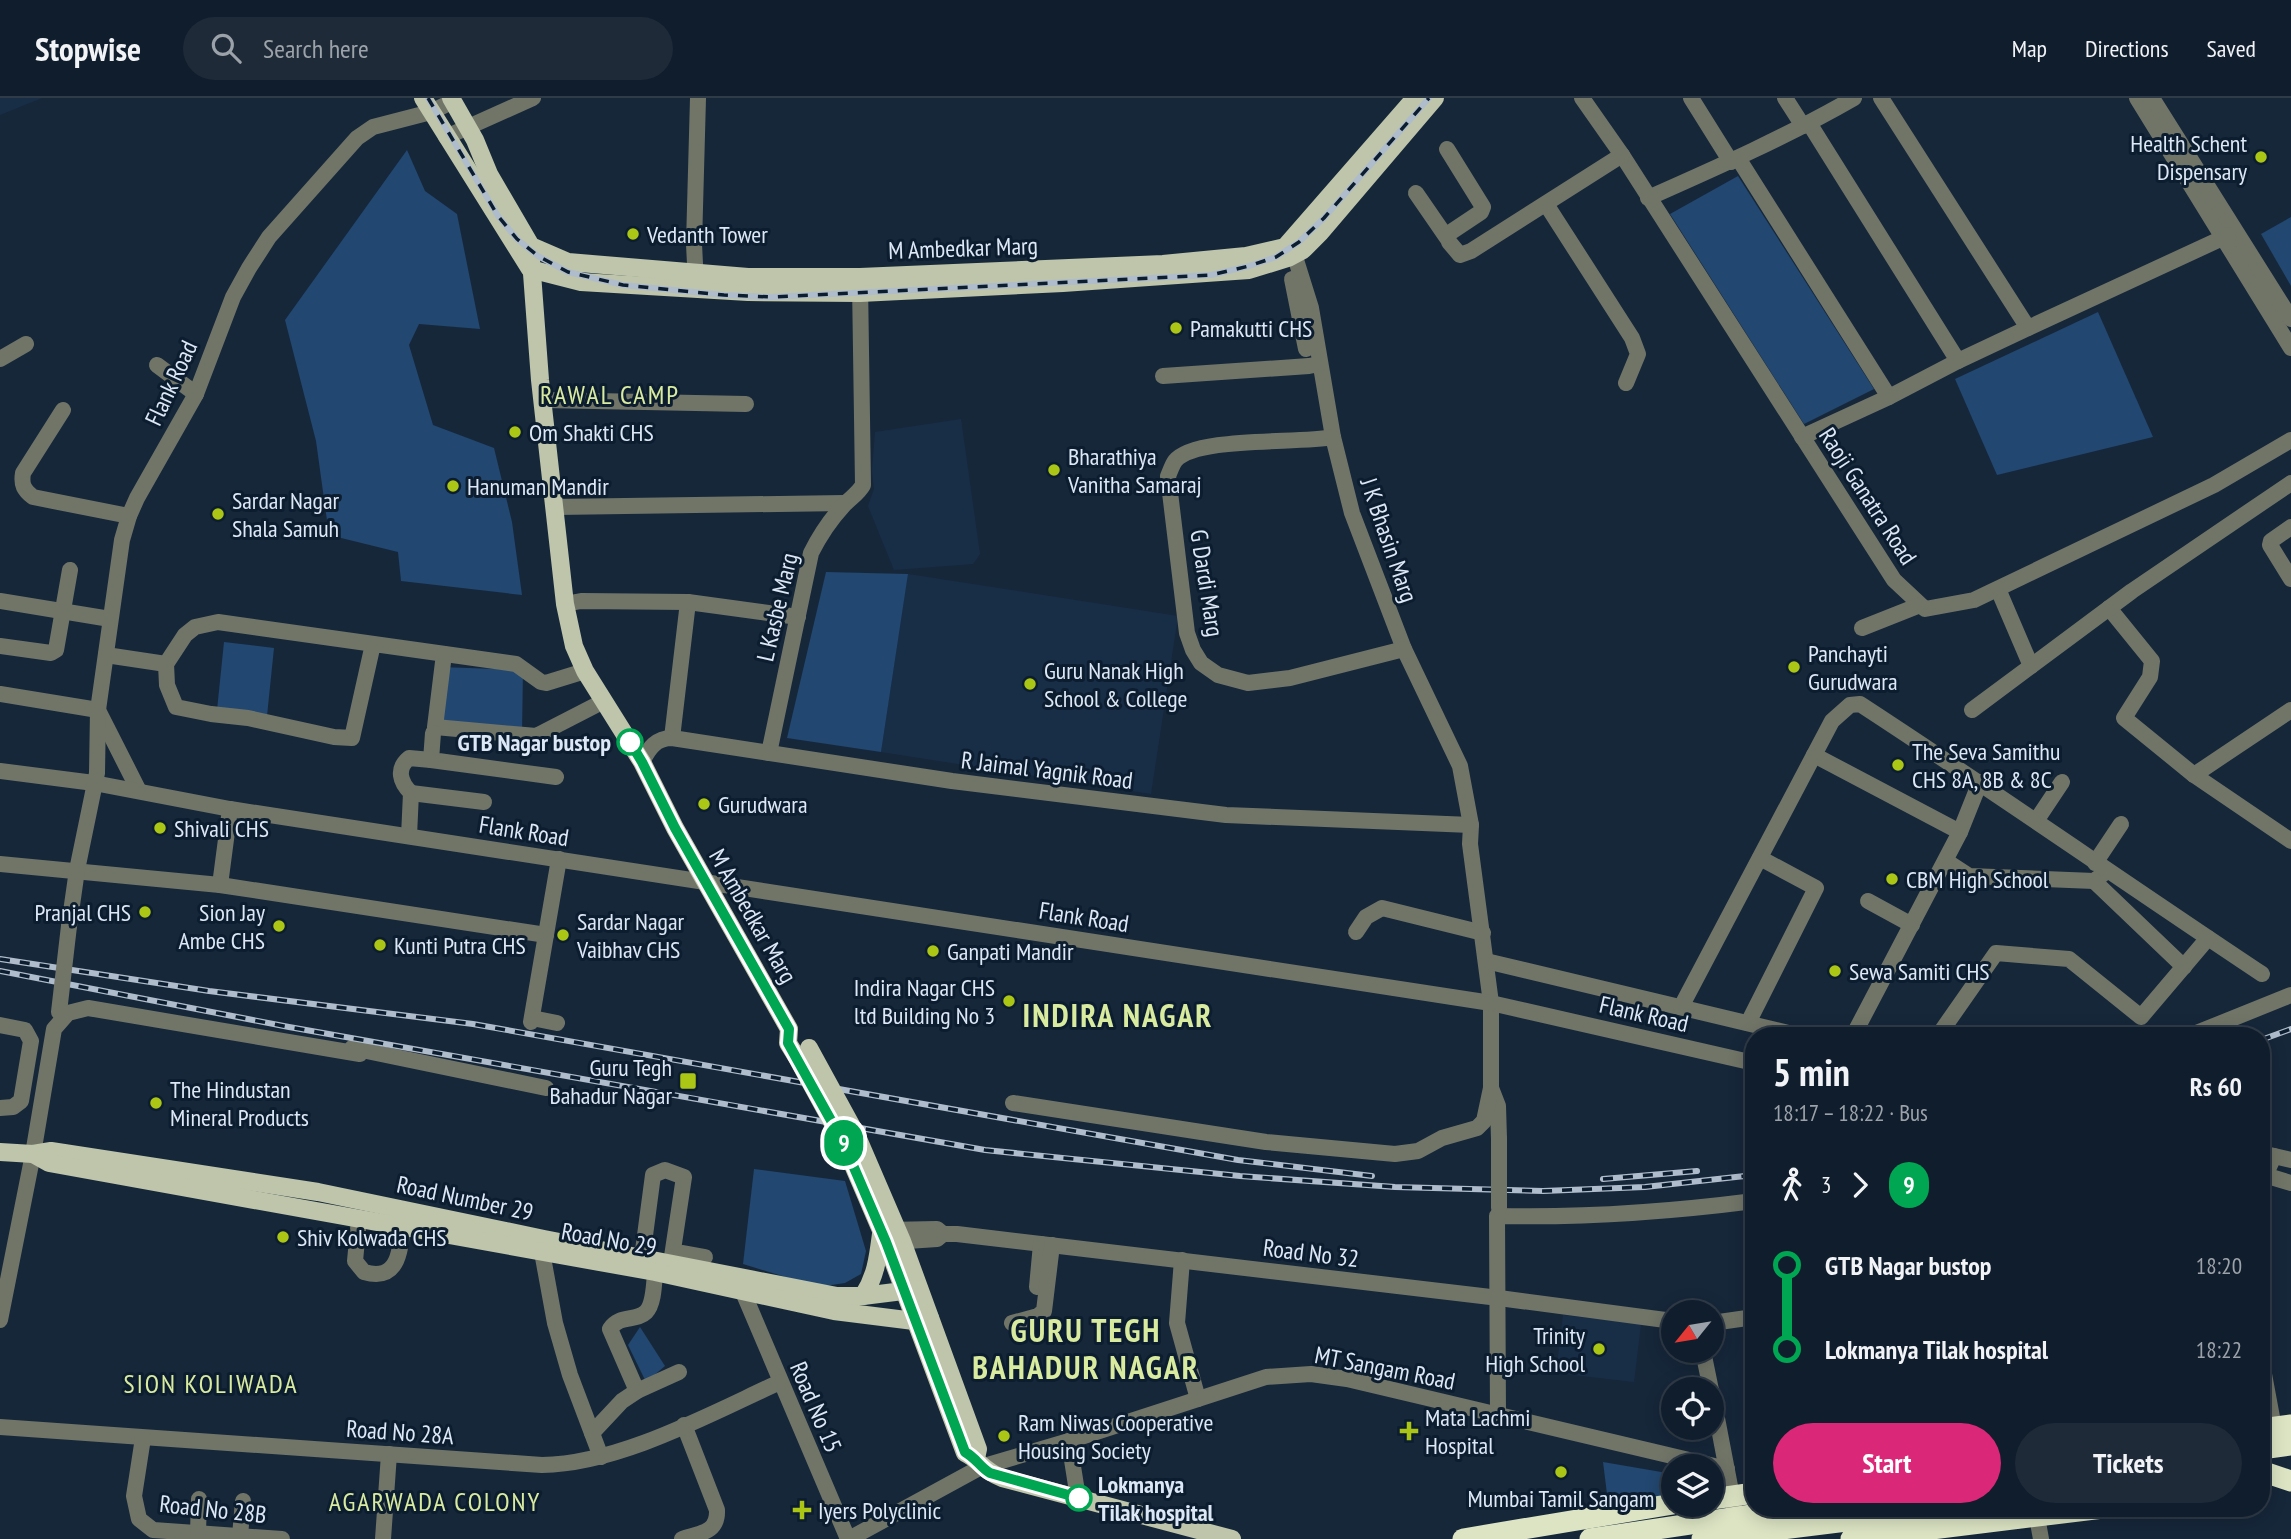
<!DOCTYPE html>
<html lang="en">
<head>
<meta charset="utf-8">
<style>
  body { margin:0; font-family:"PT Sans Narrow",sans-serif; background:#1e2a38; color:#f1f3f6; height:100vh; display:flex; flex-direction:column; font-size:26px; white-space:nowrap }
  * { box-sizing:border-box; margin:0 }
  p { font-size:23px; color:#9ca2a9 }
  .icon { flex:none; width:38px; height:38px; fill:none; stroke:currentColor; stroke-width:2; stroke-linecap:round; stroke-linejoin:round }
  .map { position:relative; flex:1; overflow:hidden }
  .side { position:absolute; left:1745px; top:929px; width:525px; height:490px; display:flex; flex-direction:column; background:#101d2c; border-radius:28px; box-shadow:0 4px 18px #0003,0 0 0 2px #303b48 }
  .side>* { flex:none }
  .badge { padding:0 14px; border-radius:23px; font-size:24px; line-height:46px }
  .needle { width:46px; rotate:240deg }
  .controls { position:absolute; left:1661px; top:1202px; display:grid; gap:14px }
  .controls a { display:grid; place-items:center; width:63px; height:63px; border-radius:50%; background:#101d2c; box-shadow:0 4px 18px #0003,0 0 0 2px #303b48; font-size:35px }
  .map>.badge { position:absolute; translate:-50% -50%; box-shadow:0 0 0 4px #fff }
  .legs { display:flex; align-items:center; gap:10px; height:77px; padding:0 28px; font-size:23px }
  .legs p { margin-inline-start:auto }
  .summary { display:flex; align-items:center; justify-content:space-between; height:119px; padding:0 28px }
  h1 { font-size:38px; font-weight:800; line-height:52px }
  .action { display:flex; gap:14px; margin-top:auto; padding:14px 28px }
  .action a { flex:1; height:80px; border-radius:42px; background:#db2777; color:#fff; font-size:28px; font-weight:800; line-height:80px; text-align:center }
  .action a+a { background:#1e2a38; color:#f1f3f6 }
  ul { padding:0 28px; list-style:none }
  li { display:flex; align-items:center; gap:24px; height:84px; font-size:26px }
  li i { display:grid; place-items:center; width:10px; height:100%; margin:0 9px; background:currentColor }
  li i::after { content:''; width:18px; height:18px; margin:-9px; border:5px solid; border-radius:50%; background:#101d2c }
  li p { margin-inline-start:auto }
  li:first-child i { background:linear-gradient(#0000 50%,currentColor 0) }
  li:last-child i { background:linear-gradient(currentColor 50%,#0000 0) }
  header { display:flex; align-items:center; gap:42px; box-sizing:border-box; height:98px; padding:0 35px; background:#101d2c; border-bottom:2px solid #303b48 }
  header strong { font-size:33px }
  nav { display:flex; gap:38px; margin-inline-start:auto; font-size:24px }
  .search { width:490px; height:63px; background:#1e2a38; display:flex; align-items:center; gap:18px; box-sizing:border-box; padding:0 24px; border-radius:38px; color:#9ca2a9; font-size:26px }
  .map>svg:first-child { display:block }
  .built { fill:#182e47 }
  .green { fill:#224770 }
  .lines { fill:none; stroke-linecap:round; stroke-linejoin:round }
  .minor { stroke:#717568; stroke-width:16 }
  .major { stroke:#bec5aa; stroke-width:18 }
  .highway { stroke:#dce4c4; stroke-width:21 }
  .rail-casing { stroke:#afbccb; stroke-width:6 }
  .rail { stroke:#0c1d30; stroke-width:3.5; stroke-dasharray:10; stroke-linecap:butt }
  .minor-bridge { stroke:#717568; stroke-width:16 }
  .major-bridge { stroke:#bec5aa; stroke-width:18 }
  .highway-bridge { stroke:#dce4c4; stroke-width:21 }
  .line-1-casing { stroke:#fff; stroke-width:16 }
  .line-1 { stroke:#00a651; stroke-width:10 }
  .poi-dot { fill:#abc614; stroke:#0c1d30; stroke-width:2.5 }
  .stop-1-dot { fill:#fff; stroke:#00a651; stroke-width:3.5 }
  .labels { text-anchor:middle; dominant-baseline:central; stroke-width:6; stroke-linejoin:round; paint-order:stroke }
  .poi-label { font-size:24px; fill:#dde8f6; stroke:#0c1d30; text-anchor:start }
  .street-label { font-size:24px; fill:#dde8f6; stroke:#0c1d30 }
  .stop-label { font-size:24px; font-weight:bold; fill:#dde8f6; stroke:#0c1d30; text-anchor:end }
  .neighbourhood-label { font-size:26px; letter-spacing:2px; fill:#d9eb9f; stroke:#0c1d30 }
  .district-label { font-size:32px; font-weight:bold; letter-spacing:2px; fill:#d9eb9f; stroke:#0c1d30 }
</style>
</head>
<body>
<header>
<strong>Stopwise</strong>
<div class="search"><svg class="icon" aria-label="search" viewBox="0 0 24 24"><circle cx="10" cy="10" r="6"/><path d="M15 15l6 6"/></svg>Search here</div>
<nav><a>Map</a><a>Directions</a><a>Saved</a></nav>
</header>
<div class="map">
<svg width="2291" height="1441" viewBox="0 0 2291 1441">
  <rect width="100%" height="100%" fill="#16273a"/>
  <g class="built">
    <path d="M0,0H42L0,17Z"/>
    <path d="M961,321L980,456L973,466L894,472L868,408L874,391L872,373L875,334Z"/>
    <path d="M908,476L1178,518L1151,696L881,654Z"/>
    <path d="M1563,1217L1641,1226L1634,1284L1556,1275Z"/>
  </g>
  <g class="green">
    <path d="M407,52L425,93L457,116L480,231L419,226L409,247L433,327L494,350L512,424L522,497L401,483L398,454L329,437L316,343L285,222Z"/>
    <path d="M1738,78L1874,291L1804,326L1670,116Z"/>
    <path d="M2291,119V188L2261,136Z"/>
    <path d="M2098,214L2153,339L1997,377L1955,281Z"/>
    <path d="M826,474L908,476L881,654L787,640Z"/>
    <path d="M224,544L274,550L267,618L217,612Z"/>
    <path d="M440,569L523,572L522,635L438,632Z"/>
    <path d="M754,1071L845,1083L866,1153L861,1176L845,1185L818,1189L743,1166Z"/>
    <path d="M640,1229L665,1268L646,1284L628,1247Z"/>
    <path d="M1603,1364L1673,1376V1397L1608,1404Z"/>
  </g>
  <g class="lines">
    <g class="minor">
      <path d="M1582,0L1622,57L1894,482L1925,511L1974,502L2214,387L2291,342"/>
      <path d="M1691,0L1731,64"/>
      <path d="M1785,0L1803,28"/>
      <path d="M2137,0L2291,250"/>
      <path d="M2152,0L2291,221"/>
      <path d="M1809,25L1958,263"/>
      <path d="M446,39L533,0"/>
      <path d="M1447,51L1483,109L1481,114L1448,136L1449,144L1460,157L1471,153L1622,57"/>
      <path d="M1738,60L1889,299L1958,263L2028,230L1881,0"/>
      <path d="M1416,95L1447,140"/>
      <path d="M1648,100C1718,69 1788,38 1854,0"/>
      <path d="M1546,106L1632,240L1638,256L1626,285"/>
      <path d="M1291,146L1311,210L1333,339L1352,415L1404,551L1460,668L1471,727L1470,746L1491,905V990L1498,1008L1499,1041"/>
      <path d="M1292,181L1306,251"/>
      <path d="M696,186L694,146L698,0"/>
      <path d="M2028,230L2229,137"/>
      <path d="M0,261L26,246"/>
      <path d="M157,267L196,296"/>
      <path d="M1163,278L1309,268L1319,266"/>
      <path d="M544,302L746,306"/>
      <path d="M63,312L23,375C21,387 24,392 33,399L129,418"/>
      <path d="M1333,339C1299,346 1195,338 1175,363C1172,367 1170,374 1168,378L1187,535L1193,552L1201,565L1218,577L1248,585L1290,580L1404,551"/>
      <path d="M1802,339L1889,299"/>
      <path d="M556,409L845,405"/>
      <path d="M2291,429L2271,443L2270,447L2291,481"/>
      <path d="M1998,491L2031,568"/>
      <path d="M0,503L110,521"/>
      <path d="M565,506L581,503L688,504L798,519"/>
      <path d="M2109,510L2152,563L2150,579L2124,620L2194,677L2291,743"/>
      <path d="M1862,530L1920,507"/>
      <path d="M373,546L352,640L334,639L248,620L211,616L176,609L167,587L166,566L185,537L195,529L218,524L516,566L541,584L546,585L585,573"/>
      <path d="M0,548L51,555L56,552L70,472"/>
      <path d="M444,556L435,629L536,638L604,603"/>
      <path d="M106,557L166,566"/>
      <path d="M0,596L98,612"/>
      <path d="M1972,612L2132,493L2291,385"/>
      <path d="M99,614L139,693"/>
      <path d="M433,635L431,662L556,679"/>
      <path d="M672,640L688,504"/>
      <path d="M769,655L811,455C820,437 830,422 843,408C850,400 858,396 863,387L860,185"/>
      <path d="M1814,657L1960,734"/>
      <path d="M642,664C649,650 656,640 672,640L952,683L1226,717L1471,727"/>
      <path d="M0,673L94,685L230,711L1491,905L1754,965"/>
      <path d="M2194,677L2291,612"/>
      <path d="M411,695L484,704"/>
      <path d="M230,711L220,787L546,837"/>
      <path d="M2036,723L2062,684"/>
      <path d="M409,738L411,695C400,684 396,671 409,660L431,662"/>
      <path d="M1946,763L1969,778L2094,783L2107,773"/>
      <path d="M2095,765L2121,726"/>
      <path d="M0,766L220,787"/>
      <path d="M2094,783L2184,869"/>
      <path d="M1868,803L1912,827"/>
      <path d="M69,828L77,772L97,675L98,612L122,442L129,418L137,400L196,296L233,199L249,170L269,139L357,40L373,29L431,14L453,3"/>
      <path d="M1356,834L1366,819L1382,810L1483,835"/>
      <path d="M1486,863L1801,938"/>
      <path d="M1681,909L1832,623L1850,607L1860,606C1995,694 2128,787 2262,876"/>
      <path d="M532,920L557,925"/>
      <path d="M531,924L559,761"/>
      <path d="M1748,925L1816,790L1760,760"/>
      <path d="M0,927L25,932L31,943L21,1003L13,1009L0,1010"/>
      <path d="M1853,938L1960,734L1980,684"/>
      <path d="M1938,938L1996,855L2069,861L2141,919L2208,840"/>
      <path d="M2189,938L2291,897"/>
      <path d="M352,950L546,990"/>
      <path d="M1013,1005L1266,1044L1395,1056L1418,1053L1442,1040L1477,1030L1484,1023L1491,990"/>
      <path d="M2261,1055L2291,1062"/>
      <path d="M2261,1076L2291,1085"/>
      <path d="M2261,1087L2274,1058"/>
      <path d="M359,1121L355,1163L364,1174C403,1185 400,1145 404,1118"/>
      <path d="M887,1132L937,1131L943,1136L937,1141L892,1144"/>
      <path d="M943,1136H957L1499,1200L1673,1223"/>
      <path d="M544,1143L542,1154L555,1225L570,1277L601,1359"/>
      <path d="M683,1155L705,1159"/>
      <path d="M642,1160L653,1077L665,1072L684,1079L671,1165"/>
      <path d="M1182,1162L1177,1225L1198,1301"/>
      <path d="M744,1185L743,1194L848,1441"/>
      <path d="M1037,1189L1041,1146"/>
      <path d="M0,1222L33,1056L54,931L68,915L88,910L360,956"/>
      <path d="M1012,1225L1038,1218L1044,1213L1052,1147"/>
      <path d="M1712,1225L1754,1219"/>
      <path d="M1703,1253L1711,1292"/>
      <path d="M2261,1260L2274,1330"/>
      <path d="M637,1293L610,1231C620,1216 636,1224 646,1214C654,1206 654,1186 655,1174"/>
      <path d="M1712,1294L1734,1409"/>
      <path d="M1498,1316L1497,1118C1583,1120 1668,1114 1754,1103"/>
      <path d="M0,1329L542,1367C619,1366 710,1316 780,1284"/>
      <path d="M592,1335L622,1303L637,1293L679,1274"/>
      <path d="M143,1340L134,1398L139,1421L153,1432L282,1441"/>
      <path d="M1069,1343L1078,1400"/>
      <path d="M2037,1419L2041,1441"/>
      <path d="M198,1435L199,1401"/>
      <path d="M240,1438L243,1403"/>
      <path d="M383,1441L389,1356"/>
      <path d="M682,1441C700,1435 718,1435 717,1412L684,1327"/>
      <path d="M849,1441L981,1369L1069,1343L1266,1279L1311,1276L1347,1281L1727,1371"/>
    </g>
    <g class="major">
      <path d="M423,0L530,171L581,184L748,194L860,195L1063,185L1249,172L1288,160L1303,152L1320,135L1435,0"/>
      <path d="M451,0L475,42L489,76L531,148L568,164L748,179H860L1163,166L1246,158L1285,149L1415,0"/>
      <path d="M531,162L540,282L565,506L574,548L585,573L642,664L675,730L789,931L788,945L796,958"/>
      <path d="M856,1036L902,1143L978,1351L976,1360"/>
      <path d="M843,1044L886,1144L965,1355C981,1363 982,1372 1002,1380L1232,1441"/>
      <path d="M0,1054L33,1056L51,1053L318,1094L544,1141L837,1198H863L919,1191"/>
      <path d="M33,1056L49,1065L655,1174L834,1213L914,1223L930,1220"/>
      <path d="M863,1198C876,1178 878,1159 881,1136"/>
    </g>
    <g class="highway">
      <path d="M2261,1331L2291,1327"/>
      <path d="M2261,1351L2291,1347"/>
      <path d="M2261,1373L2291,1383"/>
      <path d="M1712,1401L1754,1395"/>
      <path d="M1463,1441L1673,1406"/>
      <path d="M1851,1441L2103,1410"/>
    </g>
    <g class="rail-casing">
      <g id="rail">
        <path d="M428,0L498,118L517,141L538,158L568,174L623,187L724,197L771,199L1211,177L1249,168L1276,159L1299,144L1324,120L1429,0"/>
        <path d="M0,861L209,893L473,926L1238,1062L1372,1078"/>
        <path d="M0,873L289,929L985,1052L1240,1078L1395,1089L1543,1093L1645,1089L1754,1077"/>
        <path d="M2261,942L2291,931"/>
        <path d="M1603,1081L1697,1073"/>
      </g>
    </g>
    <use href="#rail" class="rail"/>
    <g class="minor-bridge">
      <path d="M59,914L69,828"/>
      <path d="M1499,1041V1110"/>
    </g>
    <g class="major-bridge">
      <path d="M809,950L856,1036"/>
      <path d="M796,958L843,1044"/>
    </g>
    <g class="highway-bridge">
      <path d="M1590,1441L1798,1410"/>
      <path d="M1702,1441L1952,1410"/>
    </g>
  </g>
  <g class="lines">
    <g class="line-1-casing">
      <path id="line-1" d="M630,644L642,664L675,730L789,931L788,945L843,1044L886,1144L965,1354C976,1360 980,1369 990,1375L1079,1400"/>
    </g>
    <use href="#line-1" class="line-1"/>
  </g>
  <g class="poi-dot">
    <circle cx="2261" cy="59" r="7"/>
    <circle cx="633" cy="136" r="7"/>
    <circle cx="1176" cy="230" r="7"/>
    <circle cx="515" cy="334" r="7"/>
    <circle cx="1054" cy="372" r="7"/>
    <circle cx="453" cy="388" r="7"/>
    <circle cx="218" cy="416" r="7"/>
    <circle cx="1794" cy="569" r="7"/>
    <circle cx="1030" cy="586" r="7"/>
    <circle cx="1898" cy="667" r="7"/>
    <circle cx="704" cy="706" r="7"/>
    <circle cx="160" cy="730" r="7"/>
    <circle cx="1892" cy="781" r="7"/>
    <circle cx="145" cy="814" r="7"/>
    <circle cx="279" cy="828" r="7"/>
    <circle cx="563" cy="837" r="7"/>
    <circle cx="380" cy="847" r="7"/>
    <circle cx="933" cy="853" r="7"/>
    <circle cx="1835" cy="873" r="7"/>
    <circle cx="1009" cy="903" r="7"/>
    <rect x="679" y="974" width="18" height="18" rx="3.5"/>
    <circle cx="156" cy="1005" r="7"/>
    <circle cx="283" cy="1139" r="7"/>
    <circle cx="1599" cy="1251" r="7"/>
    <path d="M1405.5 1322.5h7v7h7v7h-7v7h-7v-7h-7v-7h7z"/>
    <circle cx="1004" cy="1338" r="7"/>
    <circle cx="1561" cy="1374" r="7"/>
    <path d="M798.5 1401.5h7v7h7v7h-7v7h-7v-7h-7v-7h7z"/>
  </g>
  <g class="stop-1-dot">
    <circle cx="630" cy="644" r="12"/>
    <circle cx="1079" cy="1400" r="12"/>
  </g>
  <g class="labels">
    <g class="poi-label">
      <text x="2247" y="45" text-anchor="end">Health Schent<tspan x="2247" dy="28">Dispensary</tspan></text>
      <text x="647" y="136">Vedanth Tower</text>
      <text x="1190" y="230">Pamakutti CHS</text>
      <text x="529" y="334">Om Shakti CHS</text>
      <text x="1068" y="358">Bharathiya<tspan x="1068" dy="28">Vanitha Samaraj</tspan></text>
      <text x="467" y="388">Hanuman Mandir</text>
      <text x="232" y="402">Sardar Nagar<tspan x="232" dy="28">Shala Samuh</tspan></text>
      <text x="1808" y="555">Panchayti<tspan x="1808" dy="28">Gurudwara</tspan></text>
      <text x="1044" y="572">Guru Nanak High<tspan x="1044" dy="28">School &amp; College</tspan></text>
      <text x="1912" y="653">The Seva Samithu<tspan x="1912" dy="28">CHS 8A, 8B &amp; 8C</tspan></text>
      <text x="718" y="706">Gurudwara</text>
      <text x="174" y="730">Shivali CHS</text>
      <text x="1906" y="781">CBM High School</text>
      <text x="131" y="814" text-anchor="end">Pranjal CHS</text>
      <text x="265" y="814" text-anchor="end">Sion Jay<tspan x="265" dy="28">Ambe CHS</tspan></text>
      <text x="577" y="823">Sardar Nagar<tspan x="577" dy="28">Vaibhav CHS</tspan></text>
      <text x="394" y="847">Kunti Putra CHS</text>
      <text x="947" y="853">Ganpati Mandir</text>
      <text x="1849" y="873">Sewa Samiti CHS</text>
      <text x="995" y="889" text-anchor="end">Indira Nagar CHS<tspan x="995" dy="28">ltd Building No 3</tspan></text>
      <text x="672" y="969" text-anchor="end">Guru Tegh<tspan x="672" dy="28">Bahadur Nagar</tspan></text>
      <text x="170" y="991">The Hindustan<tspan x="170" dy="28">Mineral Products</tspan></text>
      <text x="297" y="1139">Shiv Kolwada CHS</text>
      <text x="1585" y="1237" text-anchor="end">Trinity<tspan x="1585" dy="28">High School</tspan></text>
      <text x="1425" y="1319">Mata Lachmi<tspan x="1425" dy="28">Hospital</tspan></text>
      <text x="1018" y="1324">Ram Niwas Cooperative<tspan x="1018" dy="28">Housing Society</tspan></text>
      <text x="1561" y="1400" text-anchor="middle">Mumbai Tamil Sangam</text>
      <text x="818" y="1412">Iyers Polyclinic</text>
    </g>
    <g class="street-label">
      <text transform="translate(963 150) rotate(-2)">M Ambedkar Marg</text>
      <text transform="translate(171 285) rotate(-65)">Flank Road</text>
      <text transform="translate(1868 398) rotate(57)">Raoji Ganatra Road</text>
      <text transform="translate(1389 442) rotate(71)">J K Bhasin Marg</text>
      <text transform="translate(1207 485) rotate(81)">G Dardi Marg</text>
      <text transform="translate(777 509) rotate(-77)">L Kasbe Marg</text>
      <text transform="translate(1047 672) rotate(7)">R Jaimal Yagnik Road</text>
      <text transform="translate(524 733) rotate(9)">Flank Road</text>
      <text transform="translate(753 818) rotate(60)">M Ambedkar Marg</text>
      <text transform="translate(1084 819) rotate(9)">Flank Road</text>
      <text transform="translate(1644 916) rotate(13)">Flank Road</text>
      <text transform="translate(465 1100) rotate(12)">Road Number 29</text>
      <text transform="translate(609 1141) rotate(10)">Road No 29</text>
      <text transform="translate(1311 1155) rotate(7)">Road No 32</text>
      <text transform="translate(1385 1270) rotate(11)">MT Sangam Road</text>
      <text transform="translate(816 1309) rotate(67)">Road No 15</text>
      <text transform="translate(400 1334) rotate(4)">Road No 28A</text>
      <text transform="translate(213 1411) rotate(6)">Road No 28B</text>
    </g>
    <g class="stop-label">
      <text x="611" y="644">GTB Nagar bustop</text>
      <text x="1098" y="1386" text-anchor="start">Lokmanya<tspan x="1098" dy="28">Tilak hospital</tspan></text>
    </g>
    <g class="neighbourhood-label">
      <text x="610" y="296">RAWAL CAMP</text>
      <text x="211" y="1285">SION KOLIWADA</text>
      <text x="435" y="1403">AGARWADA COLONY</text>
    </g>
    <g class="district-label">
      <text x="1118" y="917">INDIRA NAGAR</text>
      <text x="1086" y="1232">GURU TEGH<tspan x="1086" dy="37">BAHADUR NAGAR</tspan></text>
    </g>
  </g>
</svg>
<div class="controls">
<a><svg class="needle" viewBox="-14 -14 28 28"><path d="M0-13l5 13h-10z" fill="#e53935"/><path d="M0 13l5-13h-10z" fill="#9ca2a9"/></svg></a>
<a><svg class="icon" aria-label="locate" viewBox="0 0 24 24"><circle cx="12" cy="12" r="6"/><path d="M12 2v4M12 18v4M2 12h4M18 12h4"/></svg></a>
<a><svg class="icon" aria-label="layers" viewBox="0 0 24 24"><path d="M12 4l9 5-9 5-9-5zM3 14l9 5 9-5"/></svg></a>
</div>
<b class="badge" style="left:844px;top:1045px;background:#00a651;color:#fff">9</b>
<section class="side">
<div class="summary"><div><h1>5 min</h1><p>18:17 – 18:22 · Bus</p></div><b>Rs 60</b></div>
<div class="legs"><svg class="icon" aria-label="walk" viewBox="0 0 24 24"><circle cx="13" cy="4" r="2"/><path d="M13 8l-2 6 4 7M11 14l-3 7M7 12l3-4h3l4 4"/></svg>3<svg class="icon" aria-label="forward" viewBox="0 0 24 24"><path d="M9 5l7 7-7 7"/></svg><b class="badge" style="background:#00a651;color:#fff">9</b></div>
<ul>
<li><i style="color:#00a651"></i><b>GTB Nagar bustop</b><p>18:20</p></li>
<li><i style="color:#00a651"></i><b>Lokmanya Tilak hospital</b><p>18:22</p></li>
</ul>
<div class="action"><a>Start</a><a>Tickets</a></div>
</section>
</div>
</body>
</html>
